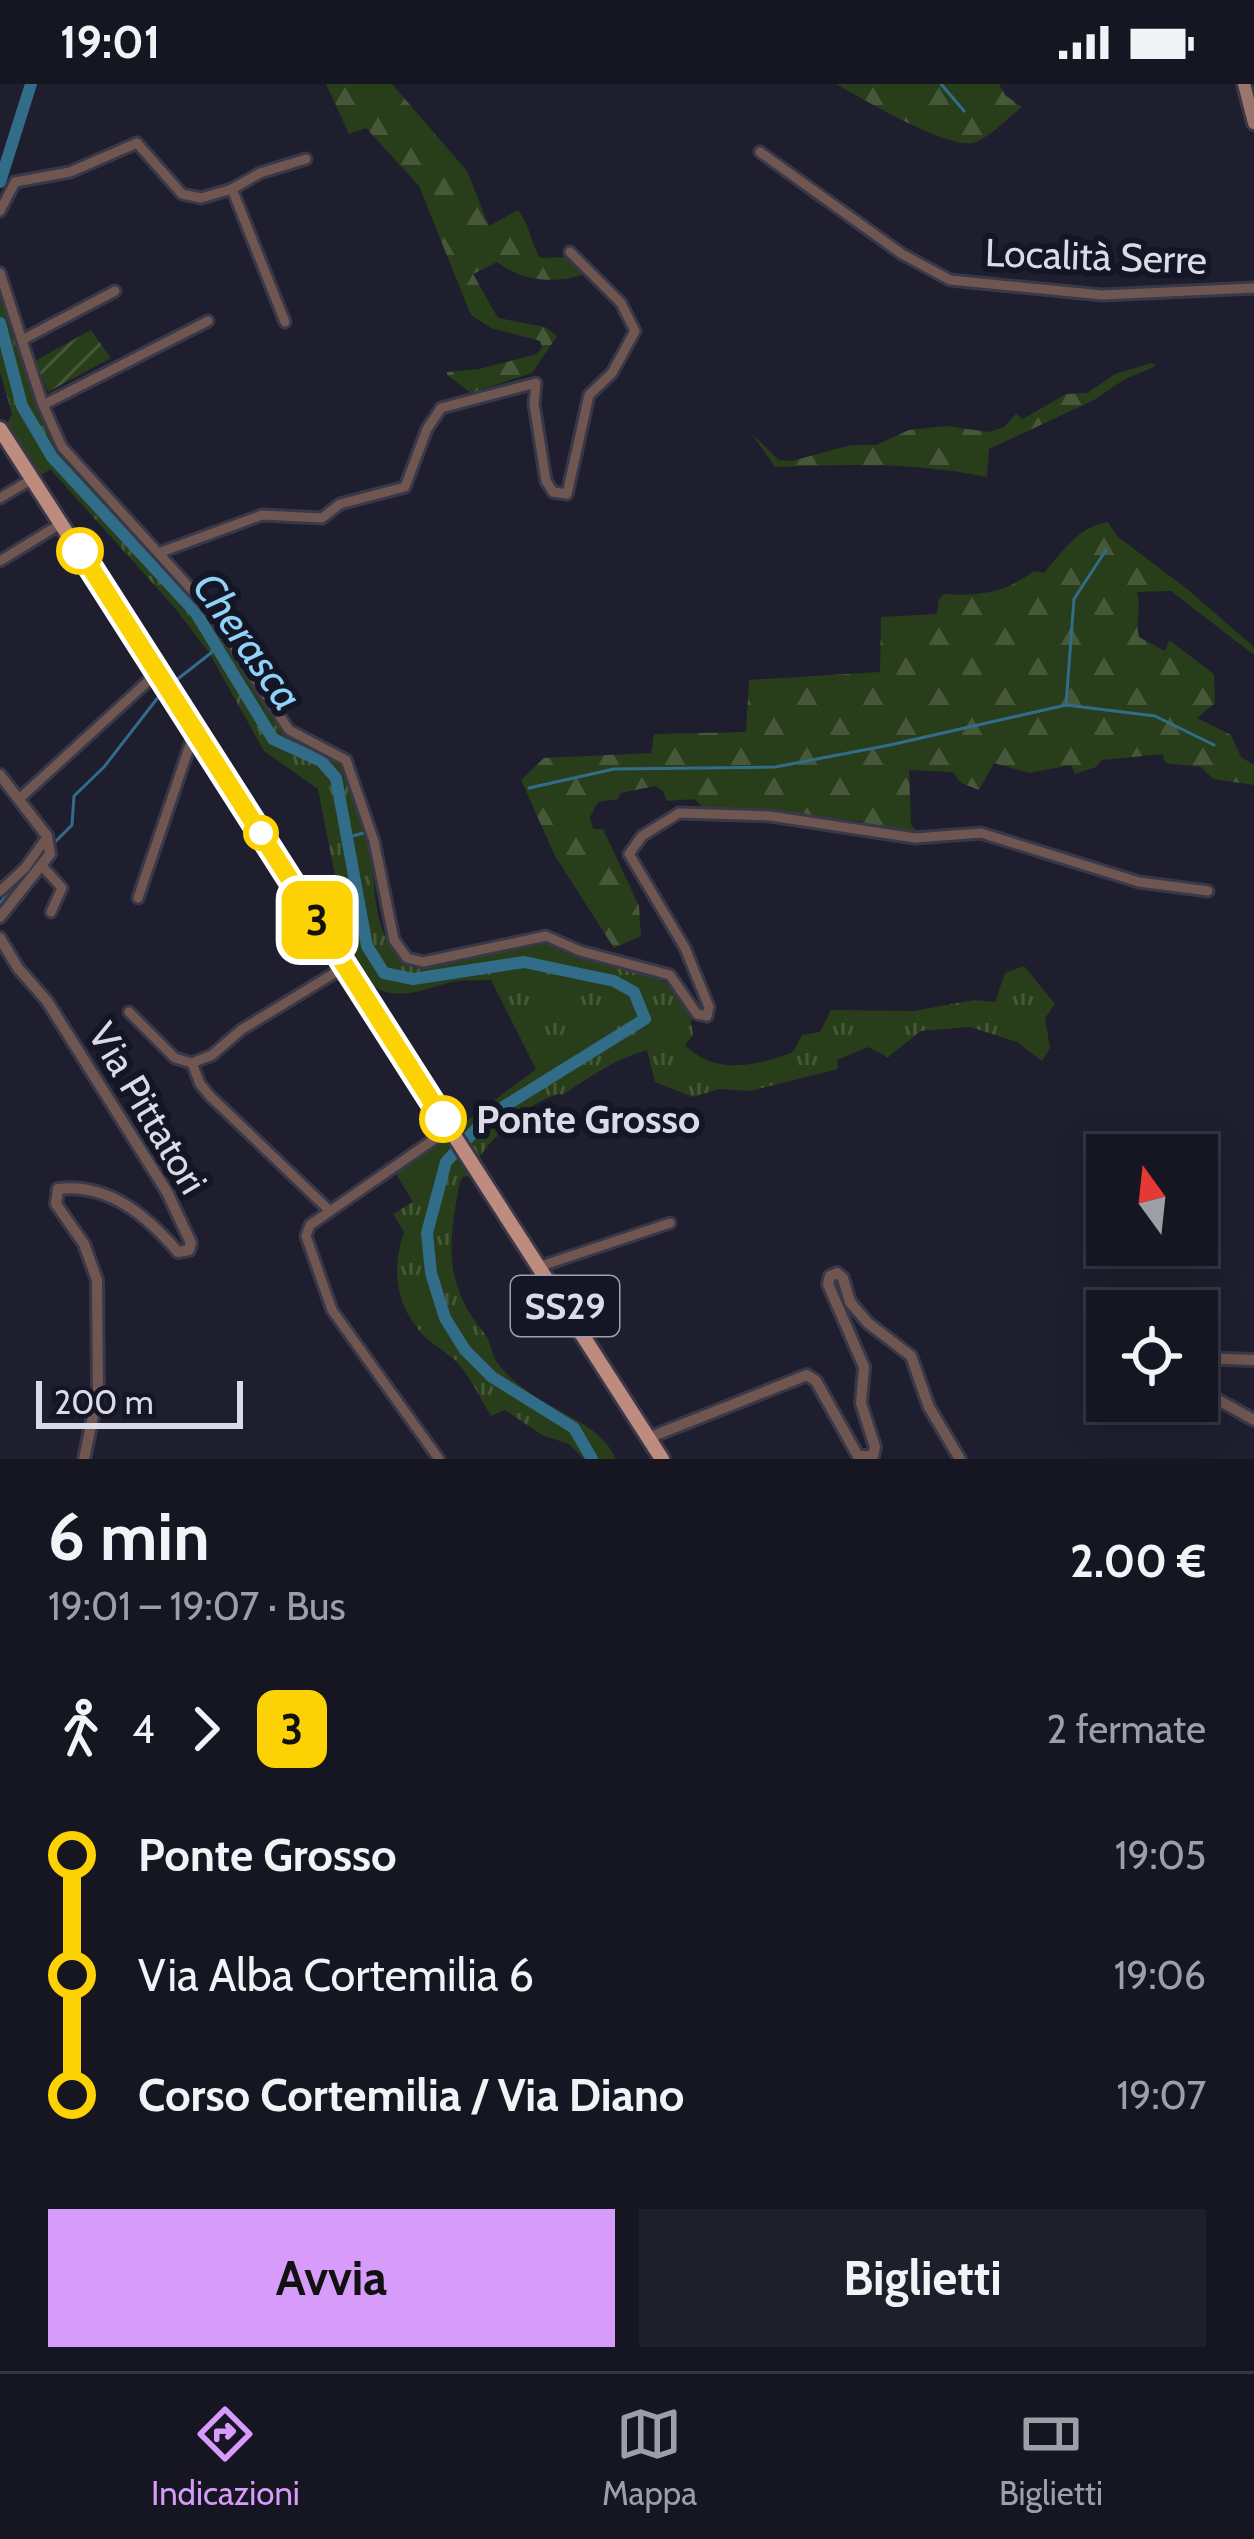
<!DOCTYPE html>
<html lang="it">
<head>
<meta charset="utf-8">
<style>
  body { margin:0; font-family:Cabin,sans-serif; background:#1f1f2b; color:#f1f3f6; height:100vh; display:flex; flex-direction:column; font-size:45px; white-space:nowrap }
  * { box-sizing:border-box; margin:0 }
  p { font-size:39px; color:#9e9fa6 }
  .icon { flex:none; width:66px; height:66px; fill:none; stroke:currentColor; stroke-width:2; stroke-linecap:round; stroke-linejoin:round }
  .map { position:relative; height:1375px; overflow:hidden }
  .side { display:flex; flex-direction:column; background:#161623; flex:1 }
  .side>* { flex:none }
  .badge { padding:0 24px; border-radius:18px; font-size:42px; line-height:78px }
  .needle { width:78px; rotate:345deg }
  .buttons { position:absolute; left:1086px; top:1050px; display:grid; gap:24px }
  .buttons a { display:grid; place-items:center; width:132px; height:132px; border-radius:0px; background:#161623; box-shadow:0 6px 30px #0003,0 0 0 3px #353541; font-size:60px }
  .scale { position:absolute; left:36px; bottom:30px; width:207px; box-sizing:border-box; padding-left:12px; border:6px solid #dadbe7; border-top:0; font-size:33px; line-height:42px; white-space:nowrap; color:#dadbe7; -webkit-text-stroke:9px #141525; paint-order:stroke }
  .map>.badge { position:absolute; translate:-50% -50%; box-shadow:0 0 0 6px #fff }
  .legs { display:flex; align-items:center; gap:18px; height:132px; padding:0 48px; font-size:39px }
  .legs p { margin-inline-start:auto }
  .overview { display:flex; align-items:center; justify-content:space-between; height:204px; padding:0 48px }
  h1 { font-size:66px; font-weight:700; line-height:90px }
  .button { display:flex; gap:24px; margin-top:auto; padding:24px 48px }
  .button a { flex:1; height:138px; border-radius:0px; background:#d79bf9; color:#111; font-size:48px; font-weight:700; line-height:138px; text-align:center }
  .button a+a { background:#1f1f2b; color:#f1f3f6 }
  ul { padding:0 48px; list-style:none }
  li { display:flex; align-items:center; gap:42px; height:120px; font-size:45px }
  li i { display:grid; place-items:center; width:18px; height:100%; margin:0 15px; background:currentColor }
  li i::after { content:''; width:30px; height:30px; margin:-15px; border:9px solid; border-radius:50%; background:#161623 }
  li p { margin-inline-start:auto }
  li:first-child i { background:linear-gradient(#0000 50%,currentColor 0) }
  li:last-child i { background:linear-gradient(currentColor 50%,#0000 0) }
  .status { display:flex; justify-content:space-between; align-items:center; height:84px; padding:0 60px; background:#161623; direction:ltr }
  .status svg { height:33px; fill:currentColor }
  .dock { display:flex; justify-content:space-around; align-items:center; height:168px; border-top:3px solid #353541; background:#161623; font-size:33px; color:#9e9fa6 }
  .dock a { display:grid; justify-items:center; gap:6px }
  .dock .on { color:#d79bf9 }
  .map>svg:first-child { display:block }
  .grass { fill:url(#grass-tufts) }
  .forest { fill:url(#forest-firs) }
  .garden { fill:url(#garden-furrows) }
  .lines { fill:none; stroke-linecap:round; stroke-linejoin:round }
  .stream { stroke:#316c89; stroke-width:3 }
  .river { stroke:#316c89; stroke-width:12 }
  .minor-casing { stroke:#383849; stroke-width:15 }
  .tertiary-casing { stroke:#383849; stroke-width:16 }
  .secondary-casing { stroke:#383849; stroke-width:18 }
  .primary-casing { stroke:#383849; stroke-width:20 }
  .minor { stroke:#6f5650; stroke-width:9 }
  .tertiary { stroke:#6f5650; stroke-width:10 }
  .secondary { stroke:#9b746b; stroke-width:12 }
  .primary { stroke:#be8b7f; stroke-width:14 }
  .line-1-casing { stroke:#fff; stroke-width:27 }
  .line-1 { stroke:#fcd205; stroke-width:18 }
  .stop-1-dot { fill:#fff; stroke:#fcd205; stroke-width:6 }
  .labels { text-anchor:middle; dominant-baseline:central; stroke-width:12; stroke-linejoin:round; paint-order:stroke }
  .shield { fill:#141525; stroke:#9fa0ad; stroke-width:3 }
  .shield-label { font-size:36px; font-weight:bold; fill:#dadbe7 }
  .street-label { font-size:39px; fill:#dadbe7; stroke:#141525 }
  .stop-label { font-size:39px; font-weight:bold; fill:#dadbe7; stroke:#141525; text-anchor:start }
  .water-label { font-size:42px; font-style:italic; fill:#8fd4f8; stroke:#141525 }
</style>
</head>
<body>
<div class="status"><b>19:01</b><svg viewBox="0 0 49 12"><path d="M0 12V9h3v3zM5 12V6h3v6zM10 12V3h3v9zM15 12V0h3v12zM26 1h20v11H26zM47 4h2v5h-2z"/></svg></div>
<div class="map">
<svg width="1254" height="1375" viewBox="0 0 1254 1375">
  <defs>
    <pattern id="grass-tufts" width="24" height="20" patternUnits="userSpaceOnUse" patternTransform="scale(3)"><rect width="24" height="20" fill="#283d19"/><path d="M3 7l-1-3M5 7V3M7 7l1-3M15 17l-1-3M17 17v-4M19 17l1-3" fill="none" stroke="#47583a"/></pattern>
    <pattern id="forest-firs" width="22" height="20" patternUnits="userSpaceOnUse" patternTransform="scale(3)"><rect width="22" height="20" fill="#283d19"/><path d="M5 1l3.5 6h-7zM16 11l3.5 6h-7z" fill="#47583a"/></pattern>
    <pattern id="garden-furrows" width="10" height="10" patternUnits="userSpaceOnUse" patternTransform="scale(3)"><rect width="10" height="10" fill="#283d19"/><path d="M-1 1l2-2M0 10L10 0M9 11l2-2" fill="none" stroke="#47583a"/></pattern>
  </defs>
  <rect width="100%" height="100%" fill="#1e1e2f"/>
  <g class="grass">
    <path d="M0,206L41,326L59,365L204,524L287,647C304,662 328,665 343,681C353,704 362,730 368,755C377,793 369,856 408,878L545,855L648,890L672,902L690,930L693,951L685,961C715,992 758,982 793,968L802,951L820,948L831,926L914,927L974,916L995,918L1005,889L1024,882L1055,920L1045,934L1050,964L1042,977L1017,958L970,943L921,947L888,973L868,963L837,976L838,985L750,1007L719,1005L693,1013L655,998L647,966C616,975 596,989 570,1006C555,1016 568,1006 552,1012C523,1023 495,1051 478,1075L457,1044L536,985L491,896C478,897 463,895 451,898C429,904 397,918 375,903C361,893 351,870 342,855H335L314,824L339,812L318,705L264,667L210,570L175,524L50,385L36,395L4,345L12,330L0,288Z"/>
    <path d="M444,1053L469,1092L463,1093L460,1098C448,1159 443,1199 484,1249C490,1255 491,1267 495,1275C502,1289 523,1304 536,1313C565,1332 602,1343 616,1375H584L569,1360L542,1351L505,1326L491,1332C479,1313 471,1293 455,1276C446,1267 434,1262 425,1253C395,1221 391,1188 404,1148L393,1130L413,1118L396,1090L397,1084Z"/>
  </g>
  <g class="forest">
    <path d="M326,0H392L467,87L489,142L518,126C530,142 530,157 540,174L567,173L583,191C552,200 522,197 497,178L473,190L498,234L545,243L557,252L532,289L471,309L447,291V288L479,285L537,270L542,264L540,257L491,244L471,231L419,102L366,44L349,50Z"/>
    <path d="M836,0H999L1005,11L1022,23C1009,33 992,51 976,58C950,68 862,14 836,0Z"/>
    <path d="M1152,279L1156,282L1125,295L1094,316L989,365L987,393C917,378 847,380 775,383L752,350L779,376L792,377L851,361H876L909,346L946,342L989,348L1004,343L1016,330L1023,335L1066,310L1087,309L1115,290Z"/>
    <path d="M1108,438L1117,452L1187,505L1254,563V571L1171,507L1137,508C1142,525 1135,536 1139,553L1165,567L1169,556L1214,590L1215,619L1197,634L1231,651L1241,673L1254,681V701L1213,695L1201,683L1165,679L1163,670L1102,676L1096,683L1075,690L1071,681L1029,689L994,679L979,706L961,699L953,688L909,686L911,740L919,750L865,744L861,737L706,726L694,715L667,717L663,707L655,702L621,709L618,715L598,718L590,733L593,745H603L639,822L641,852L614,864L555,772L521,696L544,674L651,669L654,650L746,648L749,596L880,588L881,533L937,530L939,515L944,510C980,512 1005,509 1034,487L1044,489C1063,467 1078,443 1108,438Z"/>
  </g>
  <path class="garden" d="M91,246L111,274L48,308L35,277Z"/>
  <g class="lines">
    <g class="stream">
      <path d="M941,0L964,27"/>
      <path d="M170,601L211,569L215,560"/>
      <path d="M1066,621L1074,515L1106,466"/>
      <path d="M529,704L614,685L775,683L890,661L1066,621L1155,632L1214,661"/>
      <path d="M345,754L367,748"/>
      <path d="M53,760L72,741L74,712L104,683L163,607"/>
      <path d="M32,781L46,767"/>
      <path d="M0,819L22,793"/>
    </g>
    <g class="river">
      <path d="M0,98L31,0"/>
      <path d="M0,239L22,322L52,373L196,529L273,655L321,677L336,694L367,862L384,889L413,895L524,878L614,897L634,908L645,935L487,1033L446,1078L427,1149L431,1189L445,1234L465,1266L492,1293L574,1344L592,1375"/>
    </g>
    <g class="minor-casing">
      <g id="minor">
        <path d="M760,68L902,170L950,196L1102,211L1254,204"/>
        <path d="M232,105L285,238"/>
        <path d="M0,127L15,98L70,88L137,59L182,110L201,114L232,105L260,89L306,75"/>
        <path d="M0,189L43,321L62,363L211,527L289,646L346,676L374,757L394,856L407,874L423,878L546,852L580,867L670,891L697,930L707,932"/>
        <path d="M22,256L115,207"/>
        <path d="M43,321L208,237"/>
        <path d="M0,414L32,395"/>
        <path d="M161,468L262,431L322,434L340,420L405,403L427,345L441,324L536,299L534,320L546,397L553,408L567,410L589,311L612,289L635,247L621,219L570,168"/>
        <path d="M0,477L62,439"/>
        <path d="M19,715L157,589"/>
        <path d="M43,783L62,804L51,828"/>
        <path d="M0,807L25,784L47,753"/>
        <path d="M138,814L195,646"/>
        <path d="M129,928L175,974L192,979L212,971L241,946L346,882"/>
        <path d="M707,932L709,923L685,864L629,770L642,752L679,729L770,732L915,754L981,749L1139,798L1208,807"/>
        <path d="M192,979L200,1000L210,1012L330,1127"/>
        <path d="M541,1182L670,1139"/>
        <path d="M439,1375L332,1226L306,1152L310,1141L449,1045"/>
      </g>
    </g>
    <g class="tertiary-casing">
      <g id="tertiary">
        <path d="M0,691L47,752L50,770L0,833"/>
        <path d="M0,854L18,884L47,917L167,1108L191,1159L189,1166L178,1168C147,1132 109,1099 58,1105L56,1120L84,1160L97,1196L98,1309L84,1375"/>
        <path d="M1197,1274L1254,1276"/>
        <path d="M1197,1304L1254,1336"/>
        <path d="M648,1354L807,1291L816,1297L858,1372H873L875,1363L861,1319L864,1283L828,1200L830,1192L837,1189L843,1194L850,1218L868,1239L911,1272L929,1323L960,1375"/>
      </g>
    </g>
    <g class="secondary-casing">
      <path id="secondary" d="M1244,0L1254,39"/>
    </g>
    <g class="primary-casing">
      <path id="primary" d="M0,345L662,1375"/>
    </g>
    <use href="#minor" class="minor"/>
    <use href="#tertiary" class="tertiary"/>
    <use href="#secondary" class="secondary"/>
    <use href="#primary" class="primary"/>
  </g>
  <g class="lines">
    <g class="line-1-casing">
      <path id="line-1" d="M80,467L443,1035"/>
    </g>
    <use href="#line-1" class="line-1"/>
  </g>
  <g class="stop-1-dot">
    <circle cx="80" cy="467" r="21"/>
    <circle cx="261" cy="749" r="15"/>
    <circle cx="443" cy="1035" r="21"/>
  </g>
  <g class="labels">
    <rect class="shield" x="511" y="1192" width="108" height="60" rx="9"/>
    <g class="shield-label">
      <text x="565" y="1222">SS29</text>
    </g>
    <g class="street-label">
      <text transform="translate(1096 172) rotate(2)">Località Serre</text>
      <text transform="translate(148 1024) rotate(59)">Via Pittatori</text>
    </g>
    <g class="stop-label">
      <text x="476" y="1035">Ponte Grosso</text>
    </g>
    <g class="water-label">
      <text transform="translate(248 557) rotate(55)">Cherasca</text>
    </g>
  </g>
</svg>
<div class="buttons">
<a><svg class="needle" viewBox="-14 -14 28 28"><path d="M0-13l5 13h-10z" fill="#e53935"/><path d="M0 13l5-13h-10z" fill="#9e9fa6"/></svg></a>
<a><svg class="icon" aria-label="locate" viewBox="0 0 24 24"><circle cx="12" cy="12" r="6"/><path d="M12 2v4M12 18v4M2 12h4M18 12h4"/></svg></a>
</div>
<div class="scale">200 m</div>
<b class="badge" style="left:317px;top:836px;background:#fcd205;color:#111">3</b>
</div>
<section class="side">
<div class="overview"><div><h1>6 min</h1><p>19:01 – 19:07 · Bus</p></div><b>2.00 €</b></div>
<div class="legs"><svg class="icon" aria-label="walk" viewBox="0 0 24 24"><circle cx="13" cy="4" r="2"/><path d="M13 8l-2 6 4 7M11 14l-3 7M7 12l3-4h3l4 4"/></svg>4<svg class="icon" aria-label="forward" viewBox="0 0 24 24"><path d="M9 5l7 7-7 7"/></svg><b class="badge" style="background:#fcd205;color:#111">3</b><p>2 fermate</p></div>
<ul>
<li><i style="color:#fcd205"></i><b>Ponte Grosso</b><p>19:05</p></li>
<li><i style="color:#fcd205"></i><span>Via Alba Cortemilia 6</span><p>19:06</p></li>
<li><i style="color:#fcd205"></i><b>Corso Cortemilia / Via Diano</b><p>19:07</p></li>
</ul>
<div class="button"><a>Avvia</a><a>Biglietti</a></div>
</section>
<nav class="dock">
<a class="on"><svg class="icon" aria-label="directions" viewBox="0 0 24 24"><path d="M12 3l9 9-9 9-9-9zM9 14v-3h6M13 9l2 2-2 2"/></svg>Indicazioni</a>
<a><svg class="icon" aria-label="map" viewBox="0 0 24 24"><path d="M3 6l6-2 6 2 6-2v14l-6 2-6-2-6 2zM9 4v14M15 6v14"/></svg>Mappa</a>
<a><svg class="icon" aria-label="tickets" viewBox="0 0 24 24"><path d="M3 7h18v10H3zM15 7v10"/></svg>Biglietti</a>
</nav>
</body>
</html>
